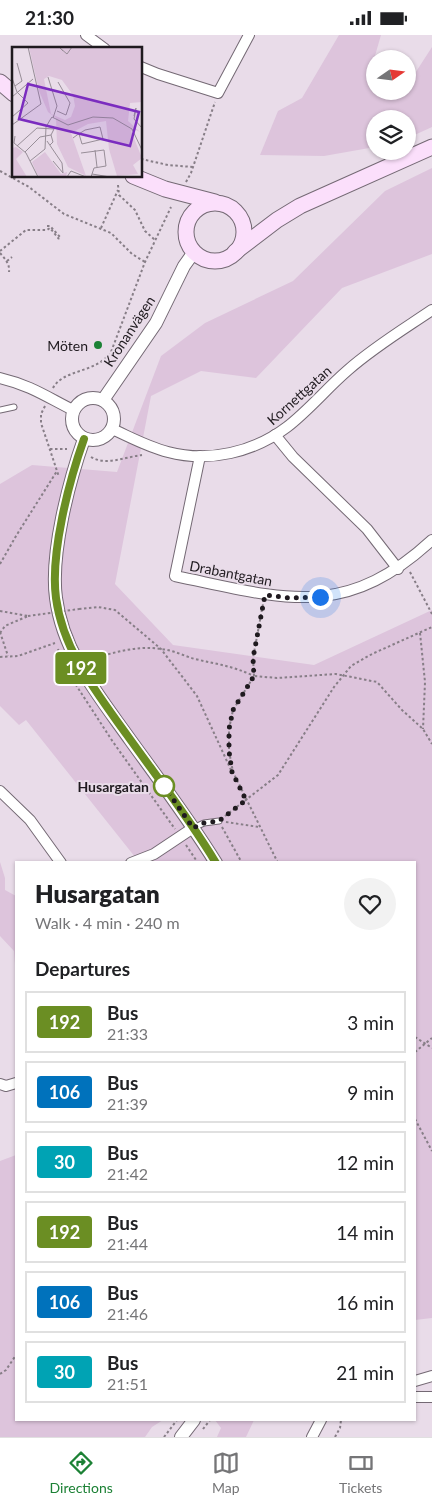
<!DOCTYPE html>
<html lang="en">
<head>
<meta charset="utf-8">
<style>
  body { margin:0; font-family:Lato,sans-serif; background:#f2f2f2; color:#202124; height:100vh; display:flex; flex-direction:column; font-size:19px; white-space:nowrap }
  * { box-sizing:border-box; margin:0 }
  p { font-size:16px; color:#757577 }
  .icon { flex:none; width:28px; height:28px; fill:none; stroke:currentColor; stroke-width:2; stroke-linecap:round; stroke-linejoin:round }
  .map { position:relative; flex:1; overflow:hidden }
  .sheet { position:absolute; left:15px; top:826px; width:401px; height:560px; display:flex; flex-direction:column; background:#fff; border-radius:0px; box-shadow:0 1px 4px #0004 }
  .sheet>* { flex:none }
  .badge { padding:0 10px; border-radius:4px; font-size:18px; line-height:32px }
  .needle { width:32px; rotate:76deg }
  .tools { position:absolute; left:366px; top:15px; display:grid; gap:10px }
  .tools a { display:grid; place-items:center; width:50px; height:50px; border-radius:50%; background:#fff; box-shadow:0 1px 4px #0004; font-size:25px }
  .you { position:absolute; width:25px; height:25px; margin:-12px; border:4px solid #fff; border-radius:50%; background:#1a73e8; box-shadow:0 0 0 8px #1a73e833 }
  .map>.badge { position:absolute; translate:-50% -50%; box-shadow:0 0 0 2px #fff }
  h2 { padding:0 20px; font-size:19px; line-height:45px }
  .round { display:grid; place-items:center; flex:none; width:52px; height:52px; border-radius:26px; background:#f2f2f2 }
  .headline { display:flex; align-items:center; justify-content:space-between; height:85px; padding:0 20px }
  h1 { font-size:24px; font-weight:800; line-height:38px }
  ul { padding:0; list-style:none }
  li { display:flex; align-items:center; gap:15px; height:62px; margin:0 10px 8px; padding:0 10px; border:2px solid #e0e0e0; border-radius:0px }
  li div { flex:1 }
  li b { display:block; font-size:19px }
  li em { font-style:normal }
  li .badge { min-width:55px; font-weight:700; text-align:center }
  .status { display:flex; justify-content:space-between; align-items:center; height:35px; padding:0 25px; background:#fff; direction:ltr }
  .status svg { height:14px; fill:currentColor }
  .tab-bar { display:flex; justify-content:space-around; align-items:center; height:70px; border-top:1px solid #e0e0e0; background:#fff; font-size:14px; color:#757577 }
  .tab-bar a { display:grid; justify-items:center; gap:2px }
  .tab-bar .selected { color:#1c8135 }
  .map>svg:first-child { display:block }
  .green { fill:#ddc4dc }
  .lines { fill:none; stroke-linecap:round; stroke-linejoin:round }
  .service-casing { stroke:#746974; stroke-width:7 }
  .minor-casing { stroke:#746974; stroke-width:12 }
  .tertiary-casing { stroke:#746974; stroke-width:14 }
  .secondary-casing { stroke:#746974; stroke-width:17 }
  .path { stroke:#877e87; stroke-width:2; stroke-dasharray:2.5 2.5; stroke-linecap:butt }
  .service { stroke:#fff; stroke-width:5 }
  .minor { stroke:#fff; stroke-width:10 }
  .tertiary { stroke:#fff; stroke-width:12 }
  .secondary { stroke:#fbdffb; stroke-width:15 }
  .path-bridge { stroke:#877e87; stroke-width:2; stroke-dasharray:2.5 2.5; stroke-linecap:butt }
  .line-casing { stroke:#fff; stroke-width:11 }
  .line { stroke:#6b8e23; stroke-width:8 }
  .walk { stroke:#1f1a1f; stroke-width:5; stroke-dasharray:0 9 }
  .poi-dot { fill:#1c8135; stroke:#e9dce9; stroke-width:2 }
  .stop-dot { fill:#fff; stroke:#6b8e23; stroke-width:2.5 }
  .labels { text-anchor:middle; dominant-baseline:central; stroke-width:4; stroke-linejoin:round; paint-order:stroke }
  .street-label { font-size:14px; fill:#1f1a1f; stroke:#e9dce9 }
  .poi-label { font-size:14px; fill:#1f1a1f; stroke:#e9dce9; text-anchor:end }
  .stop-label { font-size:14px; font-weight:bold; fill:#1f1a1f; stroke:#e9dce9; text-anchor:end }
  .inset-road { fill:none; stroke:#988e98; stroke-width:1 }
  .view { fill:#7b2cbf; fill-opacity:0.15; stroke:#7b2cbf; stroke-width:2.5 }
  .inset-edge { fill:none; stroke:#1f1a1f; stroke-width:2.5 }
</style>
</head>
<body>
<div class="status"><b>21:30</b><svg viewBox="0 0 49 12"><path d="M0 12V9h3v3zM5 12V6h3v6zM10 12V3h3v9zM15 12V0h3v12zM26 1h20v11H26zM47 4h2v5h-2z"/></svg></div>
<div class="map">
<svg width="432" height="1402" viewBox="0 0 432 1402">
  <rect width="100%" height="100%" fill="#e9dce9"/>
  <g class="green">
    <path d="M339,0H381L370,38L375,39V56H408V42L412,43L432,12V92L408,103V84H375V112L324,121L260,120L278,76L302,63Z"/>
    <path d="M432,133V219L342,253L256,343L201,336L151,361L115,549L173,610L314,630L432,575V1283L415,1285V828L139,827L26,685L19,690L0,671V449L32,430L117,437L161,321L205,288L293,246L385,156Z"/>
    <path d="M0,827L5,843V855L16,861V944L14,916L0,901Z"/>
    <path d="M16,1120V1385H163L152,1392L145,1402H0V1126Z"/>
    <path d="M215,1385H254L246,1402H217L221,1393Z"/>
  </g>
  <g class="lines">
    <g class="service-casing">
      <g id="service">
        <path d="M0,375L14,372"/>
        <path d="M193,793L204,788L219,786"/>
      </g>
    </g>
    <g class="minor-casing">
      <g id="minor">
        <path d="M86,0L105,14"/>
        <path d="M141,32L158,39L218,58L249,0"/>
        <path d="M0,343C30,350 47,362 73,375"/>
        <path d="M112,394C130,402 148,412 168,417C209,428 254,417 287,392C309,375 327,353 348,335C374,312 404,294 432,275"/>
        <path d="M275,400L293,422L367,494L398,534"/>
        <path d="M200,421L175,541C282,563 343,587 432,505"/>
        <path d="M0,756L30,785L61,828"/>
        <path d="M131,828L154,819L193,793"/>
        <path d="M0,1049L6,1051L16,1048"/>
        <path d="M415,1346L432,1341"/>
        <path d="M415,1362H432"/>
        <path d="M312,1402L321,1385"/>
      </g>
    </g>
    <g class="tertiary-casing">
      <g id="tertiary">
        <circle cx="93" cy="384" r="21"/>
        <path d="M103,365L156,288L184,231L194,217"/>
        <path d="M84,404C69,446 50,519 56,563C63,619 100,662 131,706C160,746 190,786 216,828"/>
        <path d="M181,1402L194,1385"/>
      </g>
    </g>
    <g class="secondary-casing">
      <g id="secondary">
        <path d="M0,47L14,59"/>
        <path d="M133,141L165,154L215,167"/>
        <circle cx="215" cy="197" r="29"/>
        <path d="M235,217L277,185L300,171L432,112"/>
      </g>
    </g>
    <g class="path">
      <path d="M141,124L168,130L193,132"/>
      <path d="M0,136L29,152L64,179L111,198L132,219L145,227"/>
      <path d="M186,147L191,138L215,67"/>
      <path d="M118,150L119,160L135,175L145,196L155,205"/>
      <path d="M47,191H50L60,202L59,204"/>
      <path d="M101,193L118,155"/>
      <path d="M0,216L26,195H47L50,193L59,204"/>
      <path d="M0,218C5,224 10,229 9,237"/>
      <path d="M7,226L12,222"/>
      <path d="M53,353C63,334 97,338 111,317L145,227L171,172"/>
      <path d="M45,371L41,379V388L59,442"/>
      <path d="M50,414H67"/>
      <path d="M91,422C106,431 125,422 142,420"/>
      <path d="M0,529L16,501L57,436"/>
      <path d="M410,537L432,579"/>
      <path d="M79,574L98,572L115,575L161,614L197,661L231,735"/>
      <path d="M0,576L28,581"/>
      <path d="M0,597L8,621"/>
      <path d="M0,598L5,591L28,581"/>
      <path d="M420,598L425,647L423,694"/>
      <path d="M58,614L63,630L113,707L175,794"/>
      <path d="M0,622L18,621L55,608"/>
      <path d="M89,625C111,618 138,610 161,614C173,615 184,621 195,624C216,629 233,631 254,641"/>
      <path d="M254,641L253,623L263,569"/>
      <path d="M225,781L278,740L334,652L351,631L372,619L432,592"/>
      <path d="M226,787L259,792"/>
      <path d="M222,792L242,828"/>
      <path d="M186,810L198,828"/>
      <path d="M278,828L233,737L229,716V694L233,675L254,641L277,643L336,639L377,647L402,675L423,694L432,709"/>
      <path d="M415,1002L432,1013"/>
      <path d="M415,1017L432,1003"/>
      <path d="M415,1084L432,1116"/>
      <path d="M0,1339L6,1335L16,1320"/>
      <path d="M203,1394L210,1385"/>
      <path d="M164,1402L177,1385"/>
      <path d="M335,1402L340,1393L341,1385"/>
    </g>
    <use href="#service" class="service"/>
    <use href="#minor" class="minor"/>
    <use href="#tertiary" class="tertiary"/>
    <use href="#secondary" class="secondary"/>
    <path class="path-bridge" d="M28,581L79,574"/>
  </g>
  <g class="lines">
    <g class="line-casing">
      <path id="line" d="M84,404C69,446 50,519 56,563C63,616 97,658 127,700C157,742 189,783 216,828"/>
    </g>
    <use href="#line" class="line"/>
    <path class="walk" d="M164,751L193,793L204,788L219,786L246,765L232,737L229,716V694L233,675L254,641L253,623L265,560L290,563L320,562"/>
  </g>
  <circle class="poi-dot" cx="98" cy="310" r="5"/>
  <circle class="stop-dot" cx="164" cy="751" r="10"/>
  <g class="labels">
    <g class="street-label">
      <text transform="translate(129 296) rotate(-57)">Kronanvägen</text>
      <text transform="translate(299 360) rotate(-42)">Kornettgatan</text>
      <text transform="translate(231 538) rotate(11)">Drabantgatan</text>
    </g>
    <g class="poi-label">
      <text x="88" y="310">Möten</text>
    </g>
    <g class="stop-label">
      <text x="149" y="751">Husargatan</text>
    </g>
  </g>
  <g transform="translate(12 12)">
    <rect width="130" height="130" fill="#e9dce9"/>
    <path d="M17,0H130V55L118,56L116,74L128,85L122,82L119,84L130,111L121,118L126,127L105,129L97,102L94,74L76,77L59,86L74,129L56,120L45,97L44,71L36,65L27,44ZM37,29L50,33L61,48L63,59L59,70L53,73L39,67L32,32ZM4,100L11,105L4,112L15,130H0V101ZM33,105L49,127L55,125L54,130H28L25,127L20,115Z" fill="#ddc4dc" fill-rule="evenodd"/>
    <path class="inset-road" d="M16,0L29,57M51,4L48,1L55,7L60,0M36,30L45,59L41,71M0,31L5,45L16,56L0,70M3,39L10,34L5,16M0,50L21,32M45,64L54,68L58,56L46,35M122,69L124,61L122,72L130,81M38,73L40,70L56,78L81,70L101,71L120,82L130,103M0,78L29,57M3,89L2,96L14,106L26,130M61,91L65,88L70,85L73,83L88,80L91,92L70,97L67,87M35,94L50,116L51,126L41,114M5,99L25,81L42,82L39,88M83,103L85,120M13,105L28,90L39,88L41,95L38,98M69,106L92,103L94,119L82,121L79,130M18,114L33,102L34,80L38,73M80,127L98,130M55,130L59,124L74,130"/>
    <path class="view" d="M16,37L127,65L118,99L7,72Z"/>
    <rect width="130" height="130" class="inset-edge"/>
  </g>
</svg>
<div class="tools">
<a><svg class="needle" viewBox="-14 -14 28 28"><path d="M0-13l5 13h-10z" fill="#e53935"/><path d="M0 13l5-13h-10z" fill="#757577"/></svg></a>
<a><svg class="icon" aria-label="layers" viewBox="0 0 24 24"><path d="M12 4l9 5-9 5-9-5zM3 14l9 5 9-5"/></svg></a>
</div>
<div class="you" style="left:320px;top:562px"></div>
<b class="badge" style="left:81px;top:633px;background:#6b8e23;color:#fff">192</b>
<section class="sheet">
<div class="headline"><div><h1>Husargatan</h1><p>Walk · 4 min · 240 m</p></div><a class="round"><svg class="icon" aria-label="heart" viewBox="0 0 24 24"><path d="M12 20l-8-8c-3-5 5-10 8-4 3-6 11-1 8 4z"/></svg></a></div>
<h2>Departures</h2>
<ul>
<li><span class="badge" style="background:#6b8e23;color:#fff">192</span><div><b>Bus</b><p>21:33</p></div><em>3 min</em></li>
<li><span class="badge" style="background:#0072bc;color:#fff">106</span><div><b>Bus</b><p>21:39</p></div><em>9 min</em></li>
<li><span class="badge" style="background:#00a3b4;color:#fff">30</span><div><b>Bus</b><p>21:42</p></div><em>12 min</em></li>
<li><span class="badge" style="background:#6b8e23;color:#fff">192</span><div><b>Bus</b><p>21:44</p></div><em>14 min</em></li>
<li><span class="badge" style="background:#0072bc;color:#fff">106</span><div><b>Bus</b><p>21:46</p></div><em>16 min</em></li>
<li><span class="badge" style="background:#00a3b4;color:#fff">30</span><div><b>Bus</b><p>21:51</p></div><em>21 min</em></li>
</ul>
</section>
</div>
<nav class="tab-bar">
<a class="selected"><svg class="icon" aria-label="directions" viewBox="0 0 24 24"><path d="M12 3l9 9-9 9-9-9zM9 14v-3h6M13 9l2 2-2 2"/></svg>Directions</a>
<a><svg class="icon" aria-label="map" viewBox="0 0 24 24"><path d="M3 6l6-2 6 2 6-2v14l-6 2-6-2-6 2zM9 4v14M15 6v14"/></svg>Map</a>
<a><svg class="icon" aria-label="tickets" viewBox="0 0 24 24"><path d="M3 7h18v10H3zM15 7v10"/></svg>Tickets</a>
</nav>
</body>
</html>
